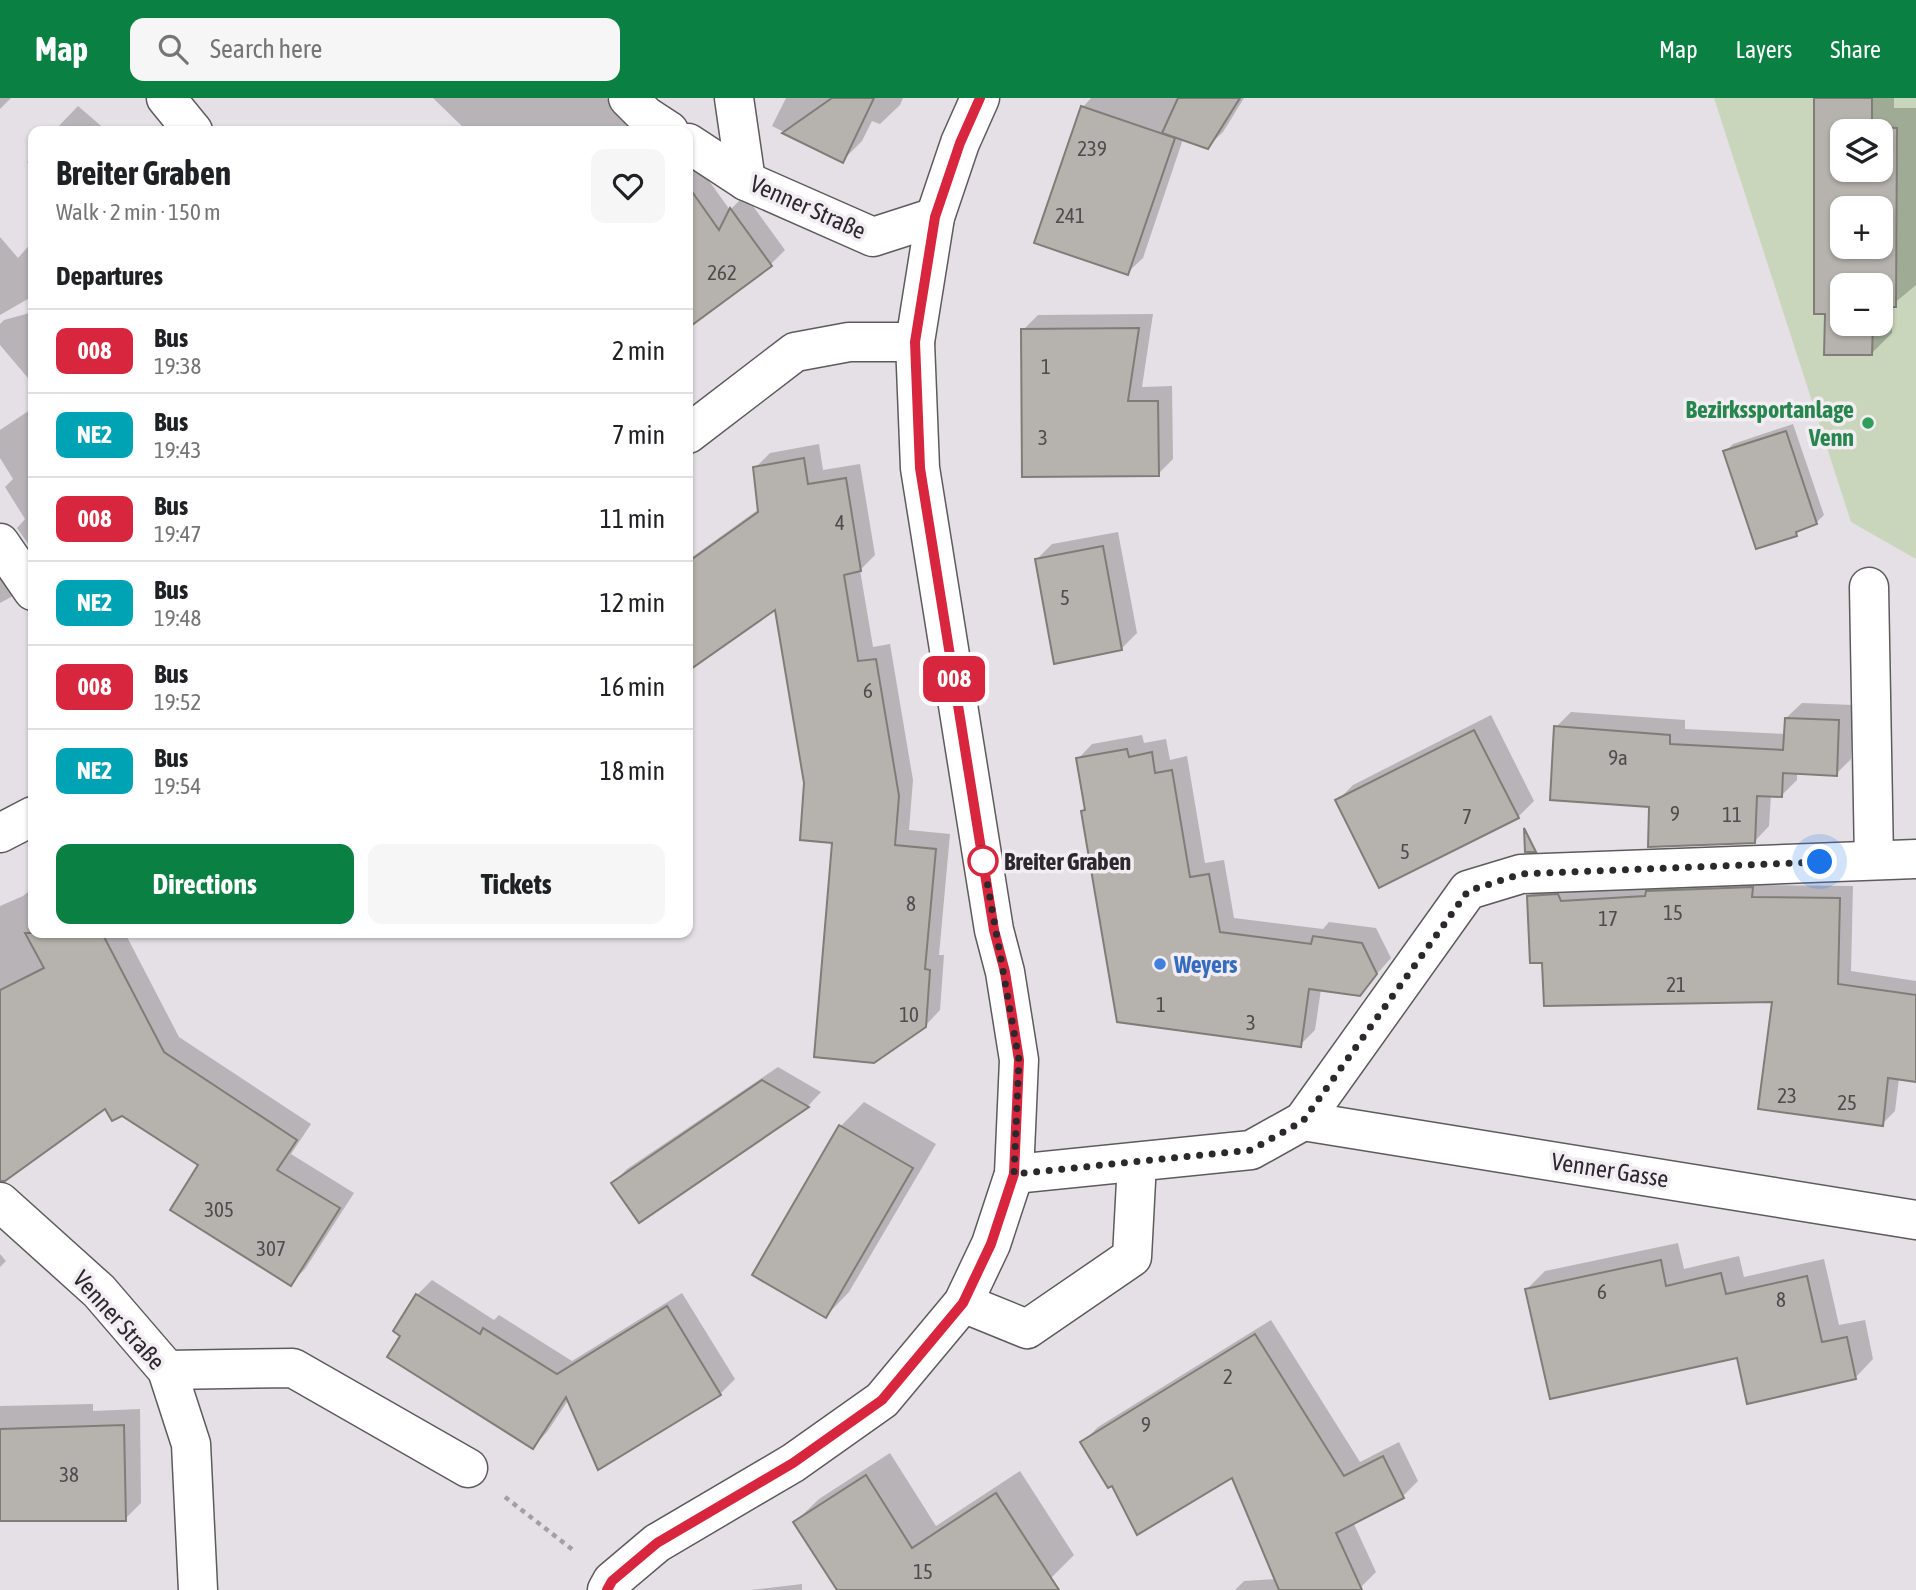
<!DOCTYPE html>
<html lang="en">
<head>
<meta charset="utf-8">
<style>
  body { margin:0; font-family:"Asap Condensed",sans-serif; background:#f6f6f6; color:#202124; height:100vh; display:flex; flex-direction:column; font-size:26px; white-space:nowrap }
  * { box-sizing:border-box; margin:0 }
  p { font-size:23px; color:#757577 }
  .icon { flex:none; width:38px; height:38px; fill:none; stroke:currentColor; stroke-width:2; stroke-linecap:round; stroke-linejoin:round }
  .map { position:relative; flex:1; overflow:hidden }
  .details { position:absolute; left:28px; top:28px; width:665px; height:812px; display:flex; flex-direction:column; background:#fff; border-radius:14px; box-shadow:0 2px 5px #0004 }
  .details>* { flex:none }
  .badge { padding:0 14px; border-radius:10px; font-size:24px; line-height:46px }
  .buttons { position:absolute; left:1830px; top:21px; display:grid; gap:14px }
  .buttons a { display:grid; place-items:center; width:63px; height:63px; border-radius:14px; background:#fff; box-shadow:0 2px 5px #0004; font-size:35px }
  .you { position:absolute; width:35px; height:35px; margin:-18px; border:5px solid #fff; border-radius:50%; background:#1a73e8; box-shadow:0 0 0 10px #1a73e833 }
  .map>.badge { position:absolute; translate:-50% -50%; box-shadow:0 0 0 4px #fff }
  h2 { padding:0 28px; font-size:26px; line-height:63px }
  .round { display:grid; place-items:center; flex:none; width:74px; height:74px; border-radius:14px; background:#f6f6f6 }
  .headline { display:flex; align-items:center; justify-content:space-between; height:119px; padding:0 28px }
  h1 { font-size:33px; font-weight:700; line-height:52px }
  .cta { display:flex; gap:14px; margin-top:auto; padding:14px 28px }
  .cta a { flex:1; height:80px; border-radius:14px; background:#0b8043; color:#fff; font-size:28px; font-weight:700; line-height:80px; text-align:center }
  .cta a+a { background:#f6f6f6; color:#202124 }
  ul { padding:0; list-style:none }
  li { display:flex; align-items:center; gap:21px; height:84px; padding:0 28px; border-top:2px solid #e0e0e0 }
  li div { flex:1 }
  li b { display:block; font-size:26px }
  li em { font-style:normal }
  li .badge { min-width:77px; font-weight:700; text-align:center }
  header { display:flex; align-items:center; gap:42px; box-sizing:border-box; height:98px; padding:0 35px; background:#0b8043; color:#fff }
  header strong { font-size:33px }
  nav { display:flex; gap:38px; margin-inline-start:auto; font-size:24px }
  .search { width:490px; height:63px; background:#f6f6f6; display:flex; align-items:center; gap:18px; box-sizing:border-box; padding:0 24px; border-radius:14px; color:#757577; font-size:26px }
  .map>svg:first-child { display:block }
  .green { fill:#c9d6bc; fill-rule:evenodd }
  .shadow { fill:#0003; fill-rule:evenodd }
  .building { fill:#b6b3ae; stroke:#807d78; stroke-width:2; fill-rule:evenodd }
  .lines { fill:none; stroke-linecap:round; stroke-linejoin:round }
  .minor-casing { stroke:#5e5a5e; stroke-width:41 }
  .path { stroke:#a39fa3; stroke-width:4.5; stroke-dasharray:5 5; stroke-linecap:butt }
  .minor { stroke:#fff; stroke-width:38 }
  .line-casing { stroke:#fff; stroke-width:16 }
  .line { stroke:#d7263d; stroke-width:10 }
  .walk { stroke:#2b292b; stroke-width:7; stroke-dasharray:0 12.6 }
  .leisure-dot { fill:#2e9e5b; stroke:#f2edf2; stroke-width:2.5 }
  .stop-dot { fill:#fff; stroke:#d7263d; stroke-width:3.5 }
  .shop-dot { fill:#3f7fe0; stroke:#f2edf2; stroke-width:2.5 }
  .labels { text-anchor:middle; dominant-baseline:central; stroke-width:7; stroke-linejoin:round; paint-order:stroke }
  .number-label { font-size:21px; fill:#4e4c4c }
  .street-label { font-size:24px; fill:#2b292b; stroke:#f2edf2 }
  .leisure-label { font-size:24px; font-weight:bold; fill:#27864d; stroke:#f2edf2; text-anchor:end }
  .stop-label { font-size:24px; font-weight:bold; fill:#2b292b; stroke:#f2edf2; text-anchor:start }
  .shop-label { font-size:24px; font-weight:bold; fill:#366cbe; stroke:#f2edf2; text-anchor:start }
</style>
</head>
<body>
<header>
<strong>Map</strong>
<div class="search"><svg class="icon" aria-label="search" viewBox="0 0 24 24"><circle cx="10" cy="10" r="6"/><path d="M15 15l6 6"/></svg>Search here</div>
<nav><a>Map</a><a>Layers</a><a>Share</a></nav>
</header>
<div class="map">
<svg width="1916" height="1492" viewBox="0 0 1916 1492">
  <rect width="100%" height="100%" fill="#e5e0e5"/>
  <path class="green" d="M1714,0H1916V461L1851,424ZM1843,33H1881V72H1843ZM1843,110H1881V149H1843ZM1843,187H1881V226H1843Z"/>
  <g class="shadow">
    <path d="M0,0H11L0,11Z"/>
    <path d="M433,0H606L613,6L668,33H467Z"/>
    <path d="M786,0H903L900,7L880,26L872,23L862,43L842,63L772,28Z"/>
    <path d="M1091,0H1244L1223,34L1207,49L1183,41L1143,160L1127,175L1083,9Z"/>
    <path d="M1816,0H1894V10H1916V187L1892,207V235L1872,255L1826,214ZM1843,33H1881V72H1843ZM1843,110H1881V149H1843ZM1843,187H1881V226H1843Z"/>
    <path d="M78,8L107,33H54Z"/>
    <path d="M688,54L730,112L745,97L785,152L770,167L688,228Z"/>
    <path d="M33,57V69L27,64Z"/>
    <path d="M0,139L18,160L33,143V198L0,217Z"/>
    <path d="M33,214V286L0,247V226L4,222Z"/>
    <path d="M1153,216L1142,289L1172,288L1173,361L1158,376L1023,232L1038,217Z"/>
    <path d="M33,310V453L17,430L25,421L5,389L13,381L0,360V332Z"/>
    <path d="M1793,326L1824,417L1816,425L1803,430L1796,436L1725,354L1733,346Z"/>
    <path d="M819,346L823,372L860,366L875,457L860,472L873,549L890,546L913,682L909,732L950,736L939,857H944L940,912L925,928L806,685L776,509L688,571V462L759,411L755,370L770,355Z"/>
    <path d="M1118,434L1137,535L1121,551L1036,462L1052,446Z"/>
    <path d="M0,445L26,484L11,499L0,505Z"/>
    <path d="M1802,605L1853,607L1851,661L1836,676L1797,674V682L1781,698L1771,697L1769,728L1754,744L1651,708L1556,629L1571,614L1685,622V631L1786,636V620Z"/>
    <path d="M1491,617L1534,703L1518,719L1337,703L1353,687Z"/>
    <path d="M1142,637L1144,645L1166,641L1170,662L1187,658L1205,765L1224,762L1234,820L1323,831L1329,824L1376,830L1391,860L1359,896L1321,891L1315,932L1300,947L1083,714L1086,711L1078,661L1092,646Z"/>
    <path d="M1765,777V787L1853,788L1851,873L1916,883V982L1899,980L1895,1013L1882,1026L1774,902L1544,863L1529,798L1542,785Z"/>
    <path d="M33,790V835H125L179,939L311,1026L291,1056L354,1095L305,1171L290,1186L201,1067L123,1016L106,1008L0,1058V808L23,798Z"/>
    <path d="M778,969L821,994L808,1008L639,1122L613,1085L627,1071Z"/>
    <path d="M864,1004L936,1046L849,1194L826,1218L841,1028Z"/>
    <path d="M1678,1145L1684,1171L1739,1158L1744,1179L1824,1161L1839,1227L1865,1222L1873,1261L1855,1280L1738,1257L1527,1191L1545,1173Z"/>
    <path d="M0,1156L6,1163L0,1169Z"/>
    <path d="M432,1182L494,1222L499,1217L572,1263L682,1195L735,1281L720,1296L599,1370L569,1301L547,1334L533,1349L395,1233L417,1197Z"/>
    <path d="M1271,1222L1360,1364L1399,1344L1418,1383L1402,1399L1353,1424L1376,1474L1361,1489L1354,1492H1235L1244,1483L1277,1481L1233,1378L1112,1385L1082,1345L1098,1329Z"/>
    <path d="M93,1306V1313L140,1311L141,1405L125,1421L0,1422V1308Z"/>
    <path d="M890,1355L936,1428L1020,1373L1074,1457L1051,1480L1032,1492H839L795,1424L819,1401Z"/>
    <path d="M802,1486V1492H751Z"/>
  </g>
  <g class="building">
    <path d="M832,0H874L843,65L782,35Z"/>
    <path d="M1178,0H1240L1208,51L1162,35Z"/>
    <path d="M1814,0H1872V29L1897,30L1896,209H1881V187H1843V226H1873L1872,257H1824L1825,216H1814ZM1843,33H1881V72H1843ZM1843,110H1881V149H1843Z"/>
    <path d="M1081,8L1175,40L1128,177L1034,145Z"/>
    <path d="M688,88L719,132L730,110L772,168L688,230Z"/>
    <path d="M1139,230L1128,303H1158L1159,378L1022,379L1021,231Z"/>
    <path d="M1786,333L1817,426L1796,434L1797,438L1756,451L1723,353Z"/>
    <path d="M804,360L808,386L846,380L861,473L844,477L858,563L876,561L899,698L895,747L936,751L925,871L930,872L926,929L874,965L814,959L832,745L800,742L804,685L775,512L688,573V464L758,414L753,369Z"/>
    <path d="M1103,448L1122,552L1054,566L1035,461Z"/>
    <path d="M1785,620L1839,622L1837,678L1783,675L1782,699L1757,698L1755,745L1648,749L1649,709L1550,702L1554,628L1670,637V646L1783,652Z"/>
    <path d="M1474,632L1519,720L1379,790L1335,702Z"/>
    <path d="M1127,651L1129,659L1152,654L1155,675L1172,672L1190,779L1209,776L1220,834L1311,846L1313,838L1362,845L1377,876L1360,898L1309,891L1301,949L1117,924L1081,713L1085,712L1076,660Z"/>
    <path d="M1524,730L1536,754H1525Z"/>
    <path d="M1753,789L1752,799L1840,800L1838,886L1916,897V984L1888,980L1883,1028L1758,1011L1772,904L1544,908L1542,865H1530L1527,798L1558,796L1561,803L1645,798L1646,793Z"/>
    <path d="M25,835H102L164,954L297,1042L277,1072L340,1110L291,1188L170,1112L198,1067L122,1018L112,1023L105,1011L5,1083H0V892L44,870Z"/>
    <path d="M762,982L809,1009L639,1125L611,1085Z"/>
    <path d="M839,1027L913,1070L826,1220L752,1177Z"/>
    <path d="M1661,1162L1666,1188L1721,1175L1726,1196L1807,1178L1822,1244L1847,1239L1856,1281L1747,1306L1737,1260L1550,1301L1525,1191Z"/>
    <path d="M416,1196L480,1236L483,1230L557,1276L667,1208L721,1297L598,1372L566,1299L533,1351L387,1259L400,1238L393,1233Z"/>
    <path d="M1255,1236L1344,1378L1383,1358L1404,1400L1336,1435L1362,1492H1279L1232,1380L1137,1437L1112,1388L1108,1390L1080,1344Z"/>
    <path d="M124,1327L126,1423H0V1331Z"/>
    <path d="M866,1377L912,1450L996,1395L1059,1492H837L793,1424Z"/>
  </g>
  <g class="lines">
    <g class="minor-casing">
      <g id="minor">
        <path d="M166,0L193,33"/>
        <path d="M628,0L646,18L669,33"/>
        <path d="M734,0L746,83"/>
        <path d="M688,45L746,83L873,139L935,119"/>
        <path d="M688,336L795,254L849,244H915"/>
        <path d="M0,445L33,493"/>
        <path d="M1869,489L1874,762"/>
        <path d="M0,735L33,718"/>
        <path d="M1303,1023L1916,1122"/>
        <path d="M1014,1076L1251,1052L1303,1023L1468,792L1521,776L1916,761"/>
        <path d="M0,1104L99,1193L167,1272L191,1346L198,1492"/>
        <path d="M963,1205L1027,1231L1132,1159L1137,1064"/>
        <path d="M167,1272L293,1270L468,1370"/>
        <path d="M607,1492L612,1483L657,1445L793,1365L882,1302L963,1205L991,1146L1014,1076L1019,962L1005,874L994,832L920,370L915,244L935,119L960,45L980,0"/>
      </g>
    </g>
    <path class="path" d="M505,1399L573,1452"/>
    <use href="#minor" class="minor"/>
  </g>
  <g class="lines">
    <g class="line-casing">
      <path id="line" d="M607,1492L612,1483L657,1445L793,1365L882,1302L963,1205L991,1146L1014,1076L1019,962L1005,874L994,832L920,370L915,244L935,119L960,45L980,0"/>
    </g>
    <use href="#line" class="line"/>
    <path class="walk" d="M983,763L981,750L1019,962L1014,1076L1251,1052L1303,1023L1468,793L1521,776L1820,764"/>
  </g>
  <circle class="leisure-dot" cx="1868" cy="325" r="7"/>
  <circle class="stop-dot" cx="983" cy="763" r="14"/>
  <circle class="shop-dot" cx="1160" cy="866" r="7"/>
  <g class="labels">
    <g class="number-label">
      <text x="1092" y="50">239</text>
      <text x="1070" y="117">241</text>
      <text x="722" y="174">262</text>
      <text x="1046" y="268">1</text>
      <text x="1043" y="339">3</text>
      <text x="840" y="424">4</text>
      <text x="1065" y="499">5</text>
      <text x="868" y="592">6</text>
      <text x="1618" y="659">9a</text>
      <text x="1675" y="715">9</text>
      <text x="1732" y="716">11</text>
      <text x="1467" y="718">7</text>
      <text x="1405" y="753">5</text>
      <text x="911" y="805">8</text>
      <text x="1673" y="814">15</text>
      <text x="1608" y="820">17</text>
      <text x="1676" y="886">21</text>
      <text x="1161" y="906">1</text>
      <text x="909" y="916">10</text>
      <text x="1251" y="924">3</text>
      <text x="1787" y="997">23</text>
      <text x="1847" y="1004">25</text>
      <text x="219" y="1111">305</text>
      <text x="271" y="1150">307</text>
      <text x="1602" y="1193">6</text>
      <text x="1781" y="1201">8</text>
      <text x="1228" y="1278">2</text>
      <text x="1146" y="1326">9</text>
      <text x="69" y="1376">38</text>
      <text x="923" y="1473">15</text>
    </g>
    <g class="street-label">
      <text transform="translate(808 109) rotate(24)">Venner Straße</text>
      <text transform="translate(1610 1072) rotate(9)">Venner Gasse</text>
      <text transform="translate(119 1222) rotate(48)">Venner Straße</text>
    </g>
    <g class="leisure-label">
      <text x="1854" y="311">Bezirkssportanlage<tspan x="1854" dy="28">Venn</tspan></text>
    </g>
    <g class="stop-label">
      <text x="1004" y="763">Breiter Graben</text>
    </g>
    <g class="shop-label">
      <text x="1174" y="866">Weyers</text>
    </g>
  </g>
</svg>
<div class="buttons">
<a><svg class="icon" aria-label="layers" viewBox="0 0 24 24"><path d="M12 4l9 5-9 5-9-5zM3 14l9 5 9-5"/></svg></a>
<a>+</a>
<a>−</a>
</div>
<div class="you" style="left:1820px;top:764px"></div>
<b class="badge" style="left:954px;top:581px;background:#d7263d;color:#fff">008</b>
<section class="details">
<div class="headline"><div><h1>Breiter Graben</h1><p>Walk · 2 min · 150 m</p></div><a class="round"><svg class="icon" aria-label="heart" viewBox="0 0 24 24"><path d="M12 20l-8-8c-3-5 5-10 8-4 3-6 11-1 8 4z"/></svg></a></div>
<h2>Departures</h2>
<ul>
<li><span class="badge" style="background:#d7263d;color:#fff">008</span><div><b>Bus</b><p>19:38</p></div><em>2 min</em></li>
<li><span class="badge" style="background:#00a3b4;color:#fff">NE2</span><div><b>Bus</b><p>19:43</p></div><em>7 min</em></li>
<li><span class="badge" style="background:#d7263d;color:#fff">008</span><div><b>Bus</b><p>19:47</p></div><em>11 min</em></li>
<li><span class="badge" style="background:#00a3b4;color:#fff">NE2</span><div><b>Bus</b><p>19:48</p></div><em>12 min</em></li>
<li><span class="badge" style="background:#d7263d;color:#fff">008</span><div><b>Bus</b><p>19:52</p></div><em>16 min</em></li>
<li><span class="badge" style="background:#00a3b4;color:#fff">NE2</span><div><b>Bus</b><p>19:54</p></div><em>18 min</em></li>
</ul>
<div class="cta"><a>Directions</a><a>Tickets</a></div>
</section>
</div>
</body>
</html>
